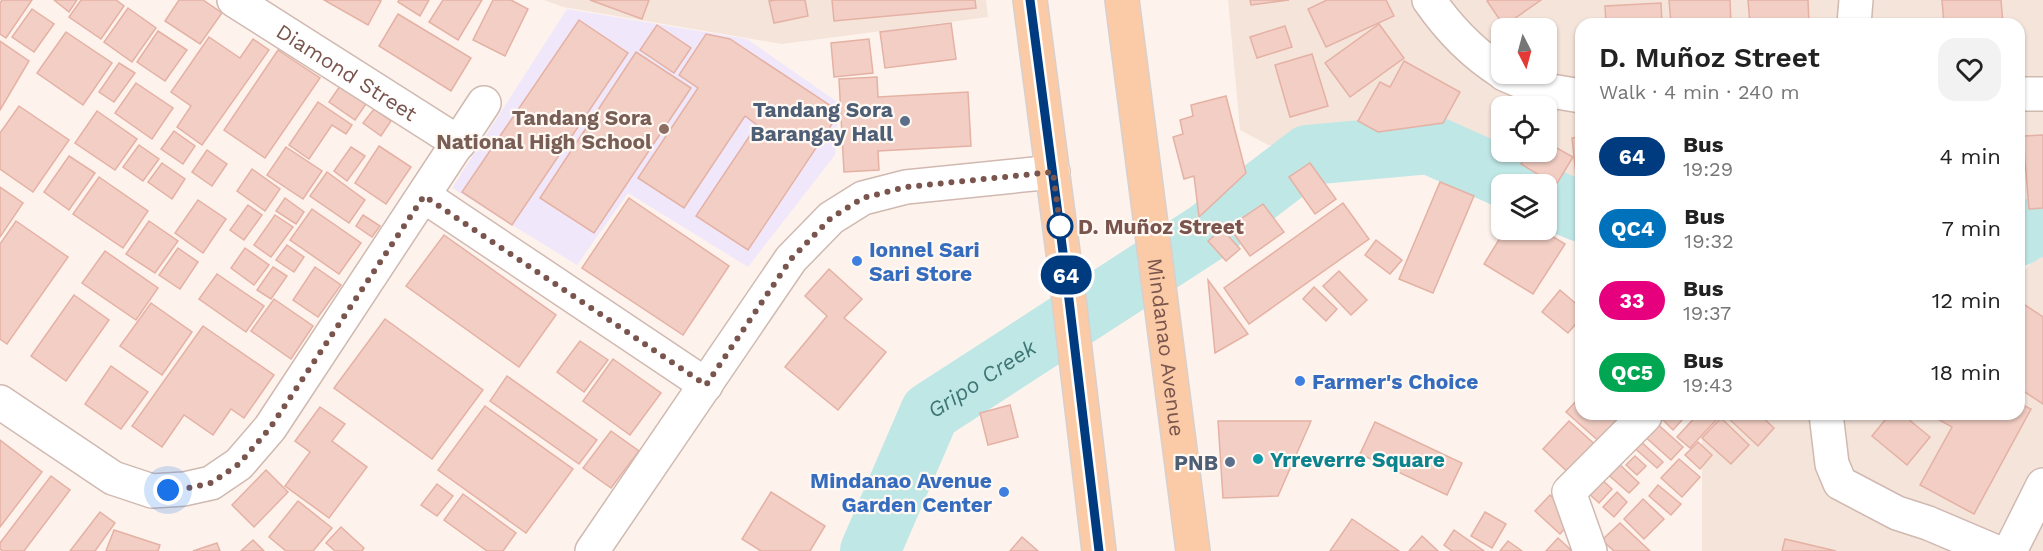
<!DOCTYPE html>
<html lang="en">
<head>
<meta charset="utf-8">
<style>
  body { margin:0; font-family:"Work Sans",sans-serif; background:#f2f2f2; color:#222; height:100vh; display:flex; flex-direction:column; font-size:22px; white-space:nowrap }
  * { box-sizing:border-box; margin:0 }
  p { font-size:20px; color:#767676 }
  .icon { flex:none; width:33px; height:33px; fill:none; stroke:currentColor; stroke-width:2; stroke-linecap:round; stroke-linejoin:round }
  .map { position:relative; flex:1; overflow:hidden }
  .sheet { position:absolute; left:1575px; top:18px; width:450px; height:402px; display:flex; flex-direction:column; background:#fff; border-radius:18px; box-shadow:0 2px 4px #0004 }
  .sheet>* { flex:none }
  .badge { padding:0 12px; border-radius:20px; font-size:21px; line-height:39px }
  .needle { width:39px; rotate:174deg }
  .controls { position:absolute; left:1491px; top:18px; display:grid; gap:12px }
  .controls a { display:grid; place-items:center; width:66px; height:66px; border-radius:12px; background:#fff; box-shadow:0 2px 4px #0004; font-size:30px }
  .you { position:absolute; width:30px; height:30px; margin:-15px; border:4px solid #fff; border-radius:50%; background:#1a73e8; box-shadow:0 0 0 9px #1a73e833 }
  .map>.badge { position:absolute; translate:-50% -50%; box-shadow:0 0 0 3px #fff }
  .round { display:grid; place-items:center; flex:none; width:63px; height:63px; border-radius:18px; background:#f2f2f2 }
  .summary { display:flex; align-items:center; justify-content:space-between; height:102px; padding:0 24px }
  h1 { font-size:28px; font-weight:600; line-height:45px }
  ul { padding:0; list-style:none }
  li { display:flex; align-items:center; gap:18px; height:72px; padding:0 24px }
  li div { flex:1 }
  li b { display:block; font-size:22px }
  li em { font-style:normal }
  li .badge { min-width:66px; font-weight:700; text-align:center }
  .map>svg:first-child { display:block }
  .residential { fill:#f5e4da; fill-rule:evenodd }
  .education { fill:#f0e8fa }
  .lines { fill:none; stroke-linecap:round; stroke-linejoin:round }
  .river { stroke:#bfe7e6; stroke-width:60 }
  .building { fill:#f2cec4; stroke:#e5b1a4; stroke-width:1.5 }
  .minor-casing { stroke:#d0b9b0; stroke-width:36 }
  .major-casing { stroke:#d9cfcd; stroke-width:36 }
  .minor { stroke:#fff; stroke-width:33 }
  .major { stroke:#facba6; stroke-width:33 }
  .line-casing { stroke:#fff; stroke-width:14 }
  .line { stroke:#003b80; stroke-width:9 }
  .walk { stroke:#79554e; stroke-width:6; stroke-dasharray:0 10.8 }
  .service-dot { fill:#5c6f8a; stroke:#fff8f3; stroke-width:2 }
  .education-dot { fill:#8d6e63; stroke:#fff8f3; stroke-width:2 }
  .stop-dot { fill:#fff; stroke:#003b80; stroke-width:3 }
  .shop-dot { fill:#3f7fe0; stroke:#fff8f3; stroke-width:2 }
  .culture-dot { fill:#0f9aa8; stroke:#fff8f3; stroke-width:2 }
  .labels { text-anchor:middle; dominant-baseline:central; stroke-width:4.5; stroke-linejoin:round; paint-order:stroke }
  .street-label { font-size:21px; fill:#79554e; stroke:#fff8f3 }
  .service-label { font-size:21px; font-weight:bold; fill:#4e5e75; stroke:#fff8f3; text-anchor:end }
  .education-label { font-size:21px; font-weight:bold; fill:#785e54; stroke:#fff8f3; text-anchor:end }
  .stop-label { font-size:21px; font-weight:bold; fill:#79554e; stroke:#fff8f3; text-anchor:start }
  .shop-label { font-size:21px; font-weight:bold; fill:#366cbe; stroke:#fff8f3; text-anchor:start }
  .culture-label { font-size:21px; font-weight:bold; fill:#0d838f; stroke:#fff8f3; text-anchor:start }
  .water-label { font-size:22px; font-style:italic; fill:#3d7675; stroke:#fff8f3 }
</style>
</head>
<body>
<div class="map">
<svg width="2043" height="551" viewBox="0 0 2043 551">
  <rect width="100%" height="100%" fill="#fdf3ec"/>
  <g class="residential">
    <path d="M544,0H986L988,17L782,44L563,7Z"/>
    <path d="M1228,0H2043V211L2019,213V24H1581V206L1547,191L1546,184H1532L1442,144L1268,145L1240,130ZM1502,28H1546V74H1502ZM1502,106H1546V152H1502Z"/>
    <path d="M2043,253V551H1702V414H2019V278L2038,254Z"/>
  </g>
  <path class="education" d="M567,9L747,39L839,103L835,155L748,267L628,193L577,265L452,188Z"/>
  <g class="lines">
    <g class="river">
      <path d="M1546,197L1581,212"/>
      <path d="M2019,236L2022,230L2043,227"/>
      <path id="s1" d="M870,551L930,412L1206,233L1308,155L1429,144L1519,184"/>
    </g>
  </g>
  <g class="building">
    <path d="M2,0H32L6,38L0,34V3Z"/>
    <path d="M54,0H77L69,12Z"/>
    <path d="M81,0H116L124,6L101,39L69,17Z"/>
    <path d="M179,0H203L222,13L200,44L165,21Z"/>
    <path d="M324,0H378L381,1L368,25Z"/>
    <path d="M399,0H429L420,16L398,2Z"/>
    <path d="M443,0H482L458,40L429,22Z"/>
    <path d="M493,0H511L528,9L505,56L473,40Z"/>
    <path d="M590,0H649L642,19Z"/>
    <path d="M776,0H805L808,16L774,23L769,1Z"/>
    <path d="M832,0H975L976,8L834,21Z"/>
    <path d="M1250,0H1289L1251,5Z"/>
    <path d="M1327,0H1386L1394,16L1326,47L1308,9Z"/>
    <path d="M1489,0H1541L1504,26L1487,1Z"/>
    <path d="M1669,0H1730L1731,24H1671Z"/>
    <path d="M1748,0H1808L1809,24H1750Z"/>
    <path d="M1942,0H2001L2003,24H1944Z"/>
    <path d="M1661,3L1662,24H1606L1605,6Z"/>
    <path d="M128,8L156,28L132,62L104,42Z"/>
    <path d="M32,9L54,24L34,52L12,37Z"/>
    <path d="M398,14L471,58L451,91L379,46Z"/>
    <path d="M579,20L628,53L512,225L462,192Z"/>
    <path d="M951,23L956,59L885,68L880,32Z"/>
    <path d="M1379,24L1404,58L1350,97L1325,63Z"/>
    <path d="M657,25L691,48L674,73L640,50Z"/>
    <path d="M1285,26L1292,47L1257,58L1250,37Z"/>
    <path d="M158,31L187,50L165,81L137,62Z"/>
    <path d="M66,32L112,63L83,105L37,73Z"/>
    <path d="M706,34L730,39L840,112L748,250L696,216L757,125L745,116L684,208L638,178L698,88L679,75Z"/>
    <path d="M209,37L240,58L253,39L269,50L202,145L177,127L191,106L171,92Z"/>
    <path d="M869,39L873,73L834,77L831,43Z"/>
    <path d="M0,41L29,61L0,110Z"/>
    <path d="M278,50L320,78L265,158L224,130Z"/>
    <path d="M636,52L691,88L594,233L540,198Z"/>
    <path d="M1312,54L1328,106L1290,117L1275,65Z"/>
    <path d="M1404,61L1460,92L1443,123L1378,132L1358,121L1380,82L1390,87Z"/>
    <path d="M119,63L135,73L114,102L99,92Z"/>
    <path d="M877,77L878,97L968,92L971,146L878,151L879,170L844,172L839,79Z"/>
    <path d="M136,83L173,108L152,139L115,113Z"/>
    <path d="M340,86L366,104L355,120L329,102Z"/>
    <path d="M1226,96L1246,173L1199,217L1194,176L1184,179L1173,137L1183,134L1180,120L1193,116L1191,105Z"/>
    <path d="M318,102L352,125L346,134L332,125L309,159L289,145Z"/>
    <path d="M19,106L69,140L33,192L0,169V133Z"/>
    <path d="M374,109L391,121L381,136L363,123Z"/>
    <path d="M97,111L137,139L115,170L75,143Z"/>
    <path d="M174,131L195,146L183,164L161,149Z"/>
    <path d="M2043,135V208L2029,209L2023,136Z"/>
    <path d="M1581,137V203L1579,204L1572,138Z"/>
    <path d="M1546,142L1573,157L1556,185L1521,164L1528,152H1546Z"/>
    <path d="M139,145L159,159L143,181L123,167Z"/>
    <path d="M379,146L411,167L386,204L355,183Z"/>
    <path d="M286,147L322,171L303,199L267,175Z"/>
    <path d="M351,147L365,156L347,181L334,171Z"/>
    <path d="M207,150L227,164L212,186L192,172Z"/>
    <path d="M69,156L95,173L69,210L44,192Z"/>
    <path d="M162,163L185,179L172,199L148,182Z"/>
    <path d="M1310,163L1336,199L1315,214L1289,177Z"/>
    <path d="M252,169L280,189L265,211L237,191Z"/>
    <path d="M327,172L365,200L349,223L310,196Z"/>
    <path d="M99,177L148,211L123,248L73,214Z"/>
    <path d="M1440,182L1474,196L1433,293L1399,279Z"/>
    <path d="M0,187L23,203L0,237Z"/>
    <path d="M285,198L304,212L296,224L276,211Z"/>
    <path d="M629,198L729,266L683,335L582,268Z"/>
    <path d="M198,200L226,219L203,253L175,233Z"/>
    <path d="M1343,203L1369,239L1249,324L1224,288Z"/>
    <path d="M1263,204L1284,232L1250,256L1229,227Z"/>
    <path d="M248,205L262,215L244,240L230,230Z"/>
    <path d="M312,209L361,243L339,274L290,240Z"/>
    <path d="M275,215L293,227L271,257L254,245Z"/>
    <path d="M363,215L380,226L372,237L356,226Z"/>
    <path d="M16,221L68,257L7,344L0,339V244Z"/>
    <path d="M149,221L178,241L155,273L126,254Z"/>
    <path d="M1222,229L1240,249L1226,261L1208,241Z"/>
    <path d="M1505,230H1542L1565,244L1533,294L1484,264Z"/>
    <path d="M444,235L556,315L519,367L406,286Z"/>
    <path d="M1376,240L1402,260L1390,274L1365,255Z"/>
    <path d="M287,245L304,257L294,272L276,260Z"/>
    <path d="M178,248L198,262L180,289L159,275Z"/>
    <path d="M245,248L269,265L254,285L231,268Z"/>
    <path d="M105,251L158,288L136,320L82,283Z"/>
    <path d="M273,267L287,276L271,299L257,290Z"/>
    <path d="M315,267L341,285L318,317L293,300Z"/>
    <path d="M829,269L862,299L844,318L886,352L838,410L785,367L827,316L805,296Z"/>
    <path d="M1339,271L1367,300L1351,315L1323,286Z"/>
    <path d="M217,274L264,306L246,332L199,299Z"/>
    <path d="M1208,280L1248,334L1215,353Z"/>
    <path d="M1314,287L1337,309L1326,321L1303,299Z"/>
    <path d="M1560,290L1581,308V318L1568,333L1542,312Z"/>
    <path d="M74,295L109,320L66,381L31,356Z"/>
    <path d="M274,299L313,326L291,359L251,331Z"/>
    <path d="M2019,301L2043,317V404L2019,388Z"/>
    <path d="M151,303L192,332L162,375L120,346Z"/>
    <path d="M385,319L483,390L432,459L334,388Z"/>
    <path d="M203,326L274,375L244,418L231,409L213,435L184,415L162,447L132,426Z"/>
    <path d="M580,341L608,360L584,392L557,372Z"/>
    <path d="M613,359L661,393L630,435L583,401Z"/>
    <path d="M111,366L148,392L121,429L85,404Z"/>
    <path d="M507,376L597,440L579,464L490,401Z"/>
    <path d="M1581,396V414H1615L1623,422L1602,444L1566,412Z"/>
    <path d="M2019,403L2031,409L1974,514L1920,485L1952,427L1936,418L1938,414H2019Z"/>
    <path d="M1010,405L1018,437L988,445L980,413Z"/>
    <path d="M485,406L573,469L526,533L438,470Z"/>
    <path d="M320,407L345,424L332,441L367,467L329,518L285,486L310,452L295,441Z"/>
    <path d="M1657,414H1677L1683,419L1673,430Z"/>
    <path d="M1698,414H1709L1716,420L1690,448L1677,437Z"/>
    <path d="M1726,414H1759L1774,428L1758,446L1725,415Z"/>
    <path d="M1890,414H1902L1930,437L1907,465L1872,436Z"/>
    <path d="M1721,418L1749,445L1731,464L1702,438Z"/>
    <path d="M1218,421H1311L1278,496L1223,498Z"/>
    <path d="M1569,421L1600,449L1573,477L1543,449Z"/>
    <path d="M1654,421L1683,447L1671,460L1642,434Z"/>
    <path d="M1375,422L1462,463L1447,495L1360,454Z"/>
    <path d="M611,431L639,451L611,488L583,468Z"/>
    <path d="M1637,438L1663,462L1657,468L1631,445Z"/>
    <path d="M0,440L42,472L0,527Z"/>
    <path d="M1698,442L1712,455L1700,469L1685,455Z"/>
    <path d="M1635,456L1646,466L1637,475L1626,465Z"/>
    <path d="M1679,459L1700,477L1682,497L1661,478Z"/>
    <path d="M1615,460L1639,483L1629,493L1604,471Z"/>
    <path d="M266,470L288,492L254,527L232,505Z"/>
    <path d="M51,476L70,490L24,551H3L0,549V543Z"/>
    <path d="M1598,476L1612,489L1599,503L1585,490Z"/>
    <path d="M437,484L453,496L437,516L421,505Z"/>
    <path d="M1658,485L1681,504L1671,515L1649,496Z"/>
    <path d="M771,492L825,526L810,551H761L742,539Z"/>
    <path d="M1617,492L1627,502L1614,517L1603,507Z"/>
    <path d="M463,494L516,533L503,551H487L444,520Z"/>
    <path d="M1550,495L1574,518L1560,534L1535,511Z"/>
    <path d="M1643,499L1664,519L1644,539L1624,519Z"/>
    <path d="M298,501L332,528L313,551H286L269,537Z"/>
    <path d="M100,512L115,523L95,551H70Z"/>
    <path d="M1485,512L1506,524L1492,548L1471,536Z"/>
    <path d="M1352,519L1399,551H1330Z"/>
    <path d="M1620,523L1650,551H1614L1602,540Z"/>
    <path d="M341,527L364,548L362,551H335L326,543Z"/>
    <path d="M114,530L160,545L158,551H106Z"/>
    <path d="M1454,530L1484,551H1452L1444,545Z"/>
    <path d="M1422,536L1438,551H1409Z"/>
    <path d="M1022,537L1038,551H1010Z"/>
    <path d="M1558,538L1572,551H1546Z"/>
    <path d="M1785,539L1836,551H1782Z"/>
    <path d="M253,540L264,551H241Z"/>
    <path d="M1508,541L1522,551H1500Z"/>
    <path d="M217,543L220,551H193Z"/>
  </g>
  <g class="lines">
    <g class="minor-casing">
      <g id="minor">
        <path id="s2" d="M234,0L459,143"/>
        <path d="M1429,0C1449,29 1472,53 1502,72"/>
        <path d="M1854,24L1856,0"/>
        <path d="M1504,74L1539,89L1581,96"/>
        <path d="M2019,94H2043"/>
        <path d="M424,196L706,385"/>
        <path d="M0,402L113,478L152,491L184,489L211,483L239,464L270,428L484,103"/>
        <path d="M1826,414L1832,464L1840,483L1897,513L1928,523L1994,551"/>
        <path d="M592,551L791,259L831,218L863,198L906,187L1053,172"/>
        <path d="M1590,551L1569,492L1645,416"/>
        <path d="M2010,551L2043,485"/>
      </g>
    </g>
    <g class="major-casing">
      <g id="major">
        <path d="M1030,0L1067,283L1099,551"/>
        <path id="s3" d="M1122,0L1193,551"/>
      </g>
    </g>
    <use href="#minor" class="minor"/>
    <use href="#major" class="major"/>
  </g>
  <g class="lines">
    <g class="line-casing">
      <path id="line" d="M1030,0L1067,283L1099,551"/>
    </g>
    <use href="#line" class="line"/>
    <path class="walk" d="M168,490L184,489L211,483L239,464L270,428L424,196L706,385L791,259L831,218L863,198L906,187L1053,172L1060,226"/>
  </g>
  <g class="service-dot">
    <circle cx="905" cy="121" r="6"/>
    <circle cx="1230" cy="462" r="6"/>
  </g>
  <circle class="education-dot" cx="664" cy="129" r="6"/>
  <circle class="stop-dot" cx="1060" cy="226" r="12"/>
  <g class="shop-dot">
    <circle cx="857" cy="261" r="6"/>
    <circle cx="1300" cy="381" r="6"/>
    <circle cx="1004" cy="492" r="6"/>
  </g>
  <circle class="culture-dot" cx="1258" cy="459" r="6"/>
  <g class="labels">
    <g class="street-label">
      <text stroke="none"><textPath href="#s2" startOffset="134">Diamond Street</textPath></text>
      <text stroke="none"><textPath href="#s3" startOffset="350">Mindanao Avenue</textPath></text>
    </g>
    <g class="service-label">
      <text x="893" y="109">Tandang Sora<tspan x="893" dy="24">Barangay Hall</tspan></text>
      <text x="1218" y="462">PNB</text>
    </g>
    <g class="education-label">
      <text x="652" y="117">Tandang Sora<tspan x="652" dy="24">National High School</tspan></text>
    </g>
    <g class="stop-label">
      <text x="1078" y="226">D. Muñoz Street</text>
    </g>
    <g class="shop-label">
      <text x="869" y="249">Ionnel Sari<tspan x="869" dy="24">Sari Store</tspan></text>
      <text x="1312" y="381">Farmer's Choice</text>
      <text x="992" y="480" text-anchor="end">Mindanao Avenue<tspan x="992" dy="24">Garden Center</tspan></text>
    </g>
    <g class="culture-label">
      <text x="1270" y="459">Yrreverre Square</text>
    </g>
    <g class="water-label">
      <text stroke="none"><textPath href="#s1" startOffset="213">Gripo Creek</textPath></text>
    </g>
  </g>
</svg>
<div class="controls">
<a><svg class="needle" viewBox="-14 -14 28 28"><path d="M0-13l5 13h-10z" fill="#e53935"/><path d="M0 13l5-13h-10z" fill="#767676"/></svg></a>
<a><svg class="icon" aria-label="locate" viewBox="0 0 24 24"><circle cx="12" cy="12" r="6"/><path d="M12 2v4M12 18v4M2 12h4M18 12h4"/></svg></a>
<a><svg class="icon" aria-label="layers" viewBox="0 0 24 24"><path d="M12 4l9 5-9 5-9-5zM3 14l9 5 9-5"/></svg></a>
</div>
<div class="you" style="left:168px;top:490px"></div>
<b class="badge" style="left:1066px;top:275px;background:#003b80;color:#fff">64</b>
<section class="sheet">
<div class="summary"><div><h1>D. Muñoz Street</h1><p>Walk · 4 min · 240 m</p></div><a class="round"><svg class="icon" aria-label="heart" viewBox="0 0 24 24"><path d="M12 20l-8-8c-3-5 5-10 8-4 3-6 11-1 8 4z"/></svg></a></div>
<ul>
<li><span class="badge" style="background:#003b80;color:#fff">64</span><div><b>Bus</b><p>19:29</p></div><em>4 min</em></li>
<li><span class="badge" style="background:#0072bc;color:#fff">QC4</span><div><b>Bus</b><p>19:32</p></div><em>7 min</em></li>
<li><span class="badge" style="background:#e6007e;color:#fff">33</span><div><b>Bus</b><p>19:37</p></div><em>12 min</em></li>
<li><span class="badge" style="background:#00a651;color:#fff">QC5</span><div><b>Bus</b><p>19:43</p></div><em>18 min</em></li>
</ul>
</section>
</div>
</body>
</html>
